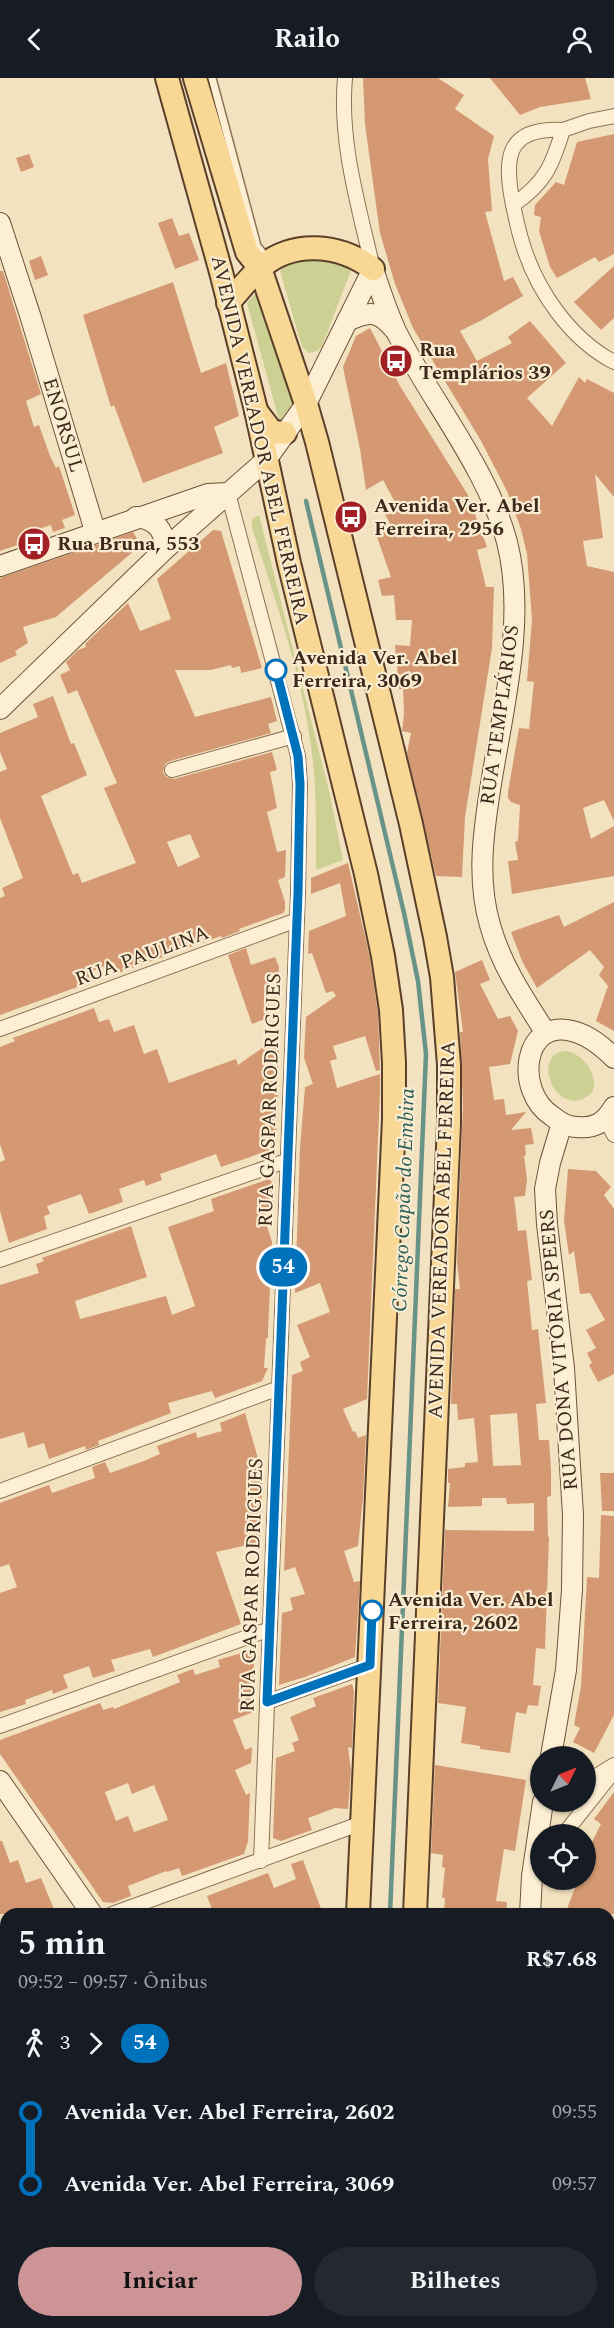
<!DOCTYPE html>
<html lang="pt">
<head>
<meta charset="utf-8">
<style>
  body { margin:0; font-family:Spectral,serif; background:#242831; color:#f1f3f6; height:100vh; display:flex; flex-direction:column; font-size:22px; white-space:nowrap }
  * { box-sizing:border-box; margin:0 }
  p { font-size:20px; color:#9ea1a6 }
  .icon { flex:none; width:33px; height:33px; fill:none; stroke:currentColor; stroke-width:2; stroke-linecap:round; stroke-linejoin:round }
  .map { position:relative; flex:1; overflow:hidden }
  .sheet { position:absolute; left:0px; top:1830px; width:615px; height:420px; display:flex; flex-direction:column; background:#171b24; border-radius:18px 18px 0 0; box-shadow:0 2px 4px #0004 }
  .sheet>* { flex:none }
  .badge { padding:0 12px; border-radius:20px; font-size:21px; line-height:39px }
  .needle { width:39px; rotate:47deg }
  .fabs { position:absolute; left:530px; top:1668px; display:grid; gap:12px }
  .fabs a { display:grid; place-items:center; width:66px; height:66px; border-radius:50%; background:#171b24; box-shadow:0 2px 4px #0004; font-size:30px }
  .map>.badge { position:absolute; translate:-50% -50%; box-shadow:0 0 0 3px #fff }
  .legs { display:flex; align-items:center; gap:9px; height:66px; padding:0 18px; font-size:20px }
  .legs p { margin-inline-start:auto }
  .head { display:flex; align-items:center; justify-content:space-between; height:102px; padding:0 18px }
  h1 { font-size:33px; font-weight:700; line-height:45px }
  .button { display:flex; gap:12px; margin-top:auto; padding:12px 18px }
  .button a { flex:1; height:69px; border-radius:36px; background:#cd9498; color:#111; font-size:24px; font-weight:700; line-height:69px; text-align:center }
  .button a+a { background:#242831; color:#f1f3f6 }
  ul { padding:0 18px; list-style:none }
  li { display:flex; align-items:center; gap:21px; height:72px; font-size:22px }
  li i { display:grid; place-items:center; width:9px; height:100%; margin:0 8px; background:currentColor }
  li i::after { content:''; width:15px; height:15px; margin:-8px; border:4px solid; border-radius:50%; background:#171b24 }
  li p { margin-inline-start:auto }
  li:first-child i { background:linear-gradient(#0000 50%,currentColor 0) }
  li:last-child i { background:linear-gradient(currentColor 50%,#0000 0) }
  header { display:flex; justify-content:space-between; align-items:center; height:78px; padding:0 18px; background:#171b24; font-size:27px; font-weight:700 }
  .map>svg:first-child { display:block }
  .green { fill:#ccd193 }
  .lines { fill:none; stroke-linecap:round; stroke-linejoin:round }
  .stream { stroke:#699388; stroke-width:4.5 }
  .building { fill:#d49972; fill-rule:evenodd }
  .lane-casing { stroke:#8d7256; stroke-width:10 }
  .street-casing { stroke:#8d7256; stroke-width:16 }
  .secondary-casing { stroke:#6f5339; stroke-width:22 }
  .primary-casing { stroke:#5a402b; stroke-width:26 }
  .lane { stroke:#fcefd4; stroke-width:7 }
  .street { stroke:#fcefd4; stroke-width:14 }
  .secondary { stroke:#fcefd4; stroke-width:20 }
  .primary { stroke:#f9d794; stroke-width:22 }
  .line-1-casing { stroke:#fff; stroke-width:14 }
  .line-1 { stroke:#0072bc; stroke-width:9 }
  .stop-1-dot { fill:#fff; stroke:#0072bc; stroke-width:3 }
  .labels { text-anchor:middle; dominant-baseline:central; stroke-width:4.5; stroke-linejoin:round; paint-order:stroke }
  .poi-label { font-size:20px; font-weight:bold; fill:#3b2a1c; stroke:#f9ecd0; text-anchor:start }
  .street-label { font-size:20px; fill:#3b2a1c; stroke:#f9ecd0 }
  .stop-label { font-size:20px; font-weight:bold; fill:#3b2a1c; stroke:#f9ecd0; text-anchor:start }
  .water-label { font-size:21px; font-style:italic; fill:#2a5d58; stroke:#f9ecd0 }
</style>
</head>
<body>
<header><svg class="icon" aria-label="back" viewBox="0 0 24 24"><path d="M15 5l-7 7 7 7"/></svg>Railo<svg class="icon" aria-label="person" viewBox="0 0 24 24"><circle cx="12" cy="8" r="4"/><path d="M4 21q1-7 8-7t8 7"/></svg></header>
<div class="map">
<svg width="614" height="2250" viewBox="0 0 614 2250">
  <rect width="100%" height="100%" fill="#f2e2c0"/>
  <g class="green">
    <path d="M300,180L345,182L351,192L322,268L317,273L309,275L302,269L280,193L286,186Z"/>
    <path d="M259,211L297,329L287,342H279L247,225Z"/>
    <path d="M259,437L330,717L343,782L316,792C316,751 317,709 311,668C301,594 275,521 252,450V441Z"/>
    <path d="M565,973C583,975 598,996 593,1013C561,1048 527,978 565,973Z"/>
    <path d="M572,2244H594L602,2250H573Z"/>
  </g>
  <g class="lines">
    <g class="stream">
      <path d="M306,423L404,835L418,903L426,976L390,1836"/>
      <path d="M431,2244L433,2250"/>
    </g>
  </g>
  <g class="building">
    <path d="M363,0H438L464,17L455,31L494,58L488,81L492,133L485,134L504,203L513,199L523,218L482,242L460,253L477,283L512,265L508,259L530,243L566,285L527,320L552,348L579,299L585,305L587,301L614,315V419L595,396L603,460L583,463L587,488L614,494V743L604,722L583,730L591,761L614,748V798L512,816L508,783L518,782L515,764L518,763L520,727L511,724L508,720V714L519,650L529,651L534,604L527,603L532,542L527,476L521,451L507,413L481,363L413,250L395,206L380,155L377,134L365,46Z"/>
    <path d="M490,0H585L591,21L540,29L520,37Z"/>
    <path d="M614,56V176L599,184L595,179L557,200L550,189L539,153L541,139L534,137L535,127L556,104L564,107L577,64Z"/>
    <path d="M29,76L34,89L21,94L16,80Z"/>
    <path d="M172,140L179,158L189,155L199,182L175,191L158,145Z"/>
    <path d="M41,178L48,197L35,202L29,183Z"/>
    <path d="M614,188V240L601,252L574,224Z"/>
    <path d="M0,193H3L41,316L26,323L34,349L39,347L50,378L56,390L59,388L75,437L62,442L65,450L53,454L51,447L23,456L26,464L0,473Z"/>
    <path d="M173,204L201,295L226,285L239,338L214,349L223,375L143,405L114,327L111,329L83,237Z"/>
    <path d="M370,250L400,308L468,417L487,469L477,472L486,509H494L492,570L465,739L462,799L436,798L407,675L411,655L402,653L404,636L403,611H399L395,567L410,568L412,542H396L394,517L382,518L378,502L391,499L376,456L392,449L382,431L395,424L383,402L366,412L360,371L343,289L356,258Z"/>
    <path d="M213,452L221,453L262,590L241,595L240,588L232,590L231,587L211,592H175L195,639L271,619L277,643L268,646L271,655L170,683L165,686L163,694L166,699L174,701L272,674L277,692L270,694L277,730L267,734L277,774L286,772L285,799L278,802L285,824V832L283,835L239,851L240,853L222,860L221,858L118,895L114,884L90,894L94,903L0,937V820L5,818L2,810L23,800L0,740V694L7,691L0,674V655L38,639L33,626L53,618L71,666L74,665L87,697L41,718L73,797L78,795L82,805L136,785L104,710L117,705L77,612L68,616L60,597L70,592L66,584L78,572L86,569L85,566L128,525L140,553L171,541L157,501ZM190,756L200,779L178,789L167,764Z"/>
    <path d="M133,454L141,467L56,539L23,549L28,565L15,573L17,577L0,585V500Z"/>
    <path d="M348,785L370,880L378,935L380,992L376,993L365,958L333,968L337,981L330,983L337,1010L380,996V1014L367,1321L343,1331L353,1354L355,1353L358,1360L366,1357L363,1420L358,1468L344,1473L354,1504L360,1503L355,1579L305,1599L279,1607L282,1535L293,1532L290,1520L305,1516L295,1489L284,1493L292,1297L303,1293L300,1284L310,1279L297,1247L330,1234L320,1205L295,1215L300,1069L305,1009L313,1006L304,980L306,939L336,918L333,913L326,915L312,875L308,876L309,853L346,838L340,805L311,816V800Z"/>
    <path d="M614,824V953L596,943L608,908L599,897L604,889L590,872L537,910L522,883L511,854L559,837L564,849Z"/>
    <path d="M246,870L251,887L275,879L279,889L278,903L264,907L270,931L267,940L252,946L228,877Z"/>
    <path d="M482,882L490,902L480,906L498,941L510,938L518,953L510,986L489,989L494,1022L504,1021L506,1037L526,1034L511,1052L531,1050L534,1066L525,1067L526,1077L524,1078L527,1101L525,1118L514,1119L518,1153L526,1152L532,1202L527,1203L532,1252L538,1251L546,1325L536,1326L539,1362H549L551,1392V1418L547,1419L548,1459H549L545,1571L536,1570L533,1607L541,1608L538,1628L528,1627L526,1636L516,1634L510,1675L480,1671V1668L461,1665L466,1629L438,1625L445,1452L534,1453V1425L507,1426L506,1420H482V1428L448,1429L450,1405H448V1391L465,1389V1385L478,1384L474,1340L458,1342L457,1326H451L455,1211H460L457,1184L463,1027L460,954H463L455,894ZM517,1335L521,1387L493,1388L490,1337Z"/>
    <path d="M94,930L99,944L109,941L114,954L134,947L144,976L157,971L169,1005L236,981L238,987L279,958L277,1053L273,1054L276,1070L221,1089L216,1076L186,1087L160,1096L162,1102L146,1108L144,1102L119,1111L123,1124L89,1136L81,1116L47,1128L50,1136L44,1138L47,1151L9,1165L0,1133V1084L5,1082L0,1066V969L15,963L13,960Z"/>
    <path d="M568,1091L596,1093L611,1109L604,1117L614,1131V1296L598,1304L589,1287L592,1285L587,1275L596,1270L586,1252L605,1242L590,1215L580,1216L574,1173L569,1177L564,1143Z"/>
    <path d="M269,1101L274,1106L273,1133L263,1136L272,1164L268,1254V1260H266L264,1290H268L262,1303L215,1320L212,1313L168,1325L171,1335L98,1363L99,1367L86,1372L85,1368L49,1381L44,1365L28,1370L24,1354L0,1361V1207L39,1195L36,1186L44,1183L42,1180L131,1148L147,1199L75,1223L80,1241L166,1218L172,1237L195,1228L168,1149L214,1133L211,1121Z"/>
    <path d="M245,1335L259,1384L263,1382L260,1464L216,1474L241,1546L153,1579L150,1571L111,1582L115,1593L93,1600L89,1588L63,1597L68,1610L53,1616L52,1612L25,1622L26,1626L0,1634V1515L17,1509L9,1486L0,1489V1425L49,1407L52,1415L95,1400L92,1389L105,1384L110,1395L144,1383L160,1376L157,1368L196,1354L197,1360L222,1353L220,1345Z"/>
    <path d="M600,1395H614V1433H602Z"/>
    <path d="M601,1437L614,1438V1637L594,1675L573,1664L580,1650L574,1647L581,1608L587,1499L599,1500Z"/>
    <path d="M248,1573L254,1577L253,1634L233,1642L245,1672L252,1669L251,1685L235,1692L246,1717L250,1715L248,1763L244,1776L182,1798L179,1790L167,1794L166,1793L128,1808L131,1818L113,1825L103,1824L0,1676V1662L100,1625L103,1632L113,1629L114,1631L180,1604L177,1597L193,1591L195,1597L220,1589L218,1582ZM128,1705L132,1716L154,1707L168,1742L134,1754L128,1738L116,1743L105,1714Z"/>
    <path d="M352,1606L354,1613L352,1670L348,1669L351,1693L348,1731L335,1730L308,1740L312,1752L281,1763L273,1760L276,1680L295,1673L292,1665L299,1662L290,1639L316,1628L313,1620Z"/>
    <path d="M435,1687L526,1702L515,1773L504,1771L496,1823L507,1824L506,1836L444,1834L445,1820H442L445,1790L442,1789L443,1777L431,1775Z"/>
    <path d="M614,1714V1836H565L578,1802H585V1778L601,1746L594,1741Z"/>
    <path d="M0,1763H2L10,1785L18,1782L26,1805L41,1800L56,1836H0Z"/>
    <path d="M303,1782L323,1836H223L221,1831L213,1834L207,1818L268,1795L274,1810L296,1801L291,1786Z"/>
  </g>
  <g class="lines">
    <g class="lane-casing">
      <path id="lane" d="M212,0L257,168L267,180"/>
    </g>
    <g class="street-casing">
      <g id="street">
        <path d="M345,0C339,64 359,129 373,191"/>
        <path d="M614,38L589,43L563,52C552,88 545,105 513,127C516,140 518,152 522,164C536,212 570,261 614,284"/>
        <path d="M513,127C504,81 505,49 563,52"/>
        <path d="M228,415L298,678L300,706L298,815L261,1783"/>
        <path d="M172,692L294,658"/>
        <path d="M0,951L297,842"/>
        <path d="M606,1042L614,1057"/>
        <path d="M0,1182L286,1083"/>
        <path d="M0,1413L279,1310"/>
        <path d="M267,1624L370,1587"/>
        <path d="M0,1648L270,1551"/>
        <path d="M585,1705L614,1687"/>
        <path d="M564,1756L614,1693"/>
        <path d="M112,1836L362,1745"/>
        <path d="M609,2237L614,2241"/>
      </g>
    </g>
    <g class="secondary-casing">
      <g id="secondary">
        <path d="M0,145L30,237L95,453"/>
        <path d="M373,191C381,214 388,238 399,259C433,325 488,392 507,464C527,542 502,634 490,712C483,757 477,802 490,847C501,887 524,921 546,955"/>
        <path d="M347,243C369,233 378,232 394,251"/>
        <path d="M136,439C156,441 166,453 164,472"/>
        <path d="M0,488L208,416L228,415"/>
        <path d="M0,631L164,472L266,382L306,326L373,191"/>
        <path d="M614,980C602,968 589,957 572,953C523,940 514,1013 552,1038C560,1044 567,1049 577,1049C595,1051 605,1044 614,1029"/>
        <path d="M551,1678L566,1592L572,1512L573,1437L564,1290L547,1146L545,1111L550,1085L562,1045"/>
        <path d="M0,1703L92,1836"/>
        <path d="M530,1836L532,1798L543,1724"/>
        <path d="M0,1877L6,1875"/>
        <path d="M0,2112L6,2110"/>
        <path d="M83,2244L85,2250"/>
        <path d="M237,2244L239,2250"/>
        <path d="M552,2244L553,2250"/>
      </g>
    </g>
    <g class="primary-casing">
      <g id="primary">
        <path d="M167,0L221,194L256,332L289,485L366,796L383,878L391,932L394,985V1041L358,1836"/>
        <path d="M195,0L247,174L260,190L306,326L317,364L411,746L435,859L442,899L449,987V1046L415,1836"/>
        <path d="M228,225C239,213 249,200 260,190C293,161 340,166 373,191"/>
        <path d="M256,333L272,354L285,355"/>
        <path d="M403,2244L405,2250"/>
        <path d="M461,2244L463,2250"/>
      </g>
    </g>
    <use href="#lane" class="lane"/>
    <use href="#street" class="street"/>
    <use href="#secondary" class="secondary"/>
    <use href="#primary" class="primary"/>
  </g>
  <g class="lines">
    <g class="line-1-casing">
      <path id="line-1" d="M276,592L298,678L300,706L298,815L267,1624L370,1587L372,1533"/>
    </g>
    <use href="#line-1" class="line-1"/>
  </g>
  <defs>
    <g id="bus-disc" transform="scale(1.725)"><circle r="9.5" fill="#a22024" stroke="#f9ecd0"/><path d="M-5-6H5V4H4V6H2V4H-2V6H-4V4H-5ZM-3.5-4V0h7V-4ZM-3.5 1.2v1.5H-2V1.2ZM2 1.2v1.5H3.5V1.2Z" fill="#fff"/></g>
  </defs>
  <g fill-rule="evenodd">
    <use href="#bus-disc" x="396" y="283"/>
    <use href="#bus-disc" x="351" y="439"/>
    <use href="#bus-disc" x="34" y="466"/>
  </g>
  <g class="stop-1-dot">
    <circle cx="276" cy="592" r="10"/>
    <circle cx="372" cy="1533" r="10"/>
  </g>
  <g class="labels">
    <g class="poi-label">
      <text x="419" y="272">Rua<tspan x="419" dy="23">Templários 39</tspan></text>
      <text x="374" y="428">Avenida Ver. Abel<tspan x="374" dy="23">Ferreira, 2956</tspan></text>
      <text x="57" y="466">Rua Bruna, 553</text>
    </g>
    <g class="street-label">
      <text transform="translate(63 347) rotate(73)">ENORSUL</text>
      <text transform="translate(260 362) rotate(77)">AVENIDA VEREADOR ABEL FERREIRA</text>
      <text transform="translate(500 637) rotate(-82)">RUA TEMPLÁRIOS</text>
      <text transform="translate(142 878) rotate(-20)">RUA PAULINA</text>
      <text transform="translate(270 1022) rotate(-88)">RUA GASPAR RODRIGUES</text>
      <text transform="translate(442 1152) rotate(-88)">AVENIDA VEREADOR ABEL FERREIRA</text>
      <text transform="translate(559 1272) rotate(-95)">RUA DONA VITÓRIA SPEERS</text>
      <text transform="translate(252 1507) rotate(-88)">RUA GASPAR RODRIGUES</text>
    </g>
    <g class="stop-label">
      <text x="292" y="580">Avenida Ver. Abel<tspan x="292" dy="23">Ferreira, 3069</tspan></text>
      <text x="388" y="1522">Avenida Ver. Abel<tspan x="388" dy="23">Ferreira, 2602</tspan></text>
    </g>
    <g class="water-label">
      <text transform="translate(404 1122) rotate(-88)">Córrego Capão do Embira</text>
    </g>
  </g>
</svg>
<div class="fabs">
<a><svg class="needle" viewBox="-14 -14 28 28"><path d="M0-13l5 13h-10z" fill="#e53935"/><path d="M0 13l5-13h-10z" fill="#9ea1a6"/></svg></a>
<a><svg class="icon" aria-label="locate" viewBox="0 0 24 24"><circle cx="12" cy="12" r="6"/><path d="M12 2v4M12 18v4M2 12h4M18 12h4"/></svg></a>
</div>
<b class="badge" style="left:283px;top:1189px;background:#0072bc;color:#fff">54</b>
<section class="sheet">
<div class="head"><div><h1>5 min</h1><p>09:52 – 09:57 · Ônibus</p></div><b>R$7.68</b></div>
<div class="legs"><svg class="icon" aria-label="walk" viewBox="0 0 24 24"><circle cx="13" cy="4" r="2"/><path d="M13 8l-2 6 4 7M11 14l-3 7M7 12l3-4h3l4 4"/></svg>3<svg class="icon" aria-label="forward" viewBox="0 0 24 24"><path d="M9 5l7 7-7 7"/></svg><b class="badge" style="background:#0072bc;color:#fff">54</b></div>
<ul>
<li><i style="color:#0072bc"></i><b>Avenida Ver. Abel Ferreira, 2602</b><p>09:55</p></li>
<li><i style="color:#0072bc"></i><b>Avenida Ver. Abel Ferreira, 3069</b><p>09:57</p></li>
</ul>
<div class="button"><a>Iniciar</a><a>Bilhetes</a></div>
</section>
</div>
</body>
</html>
